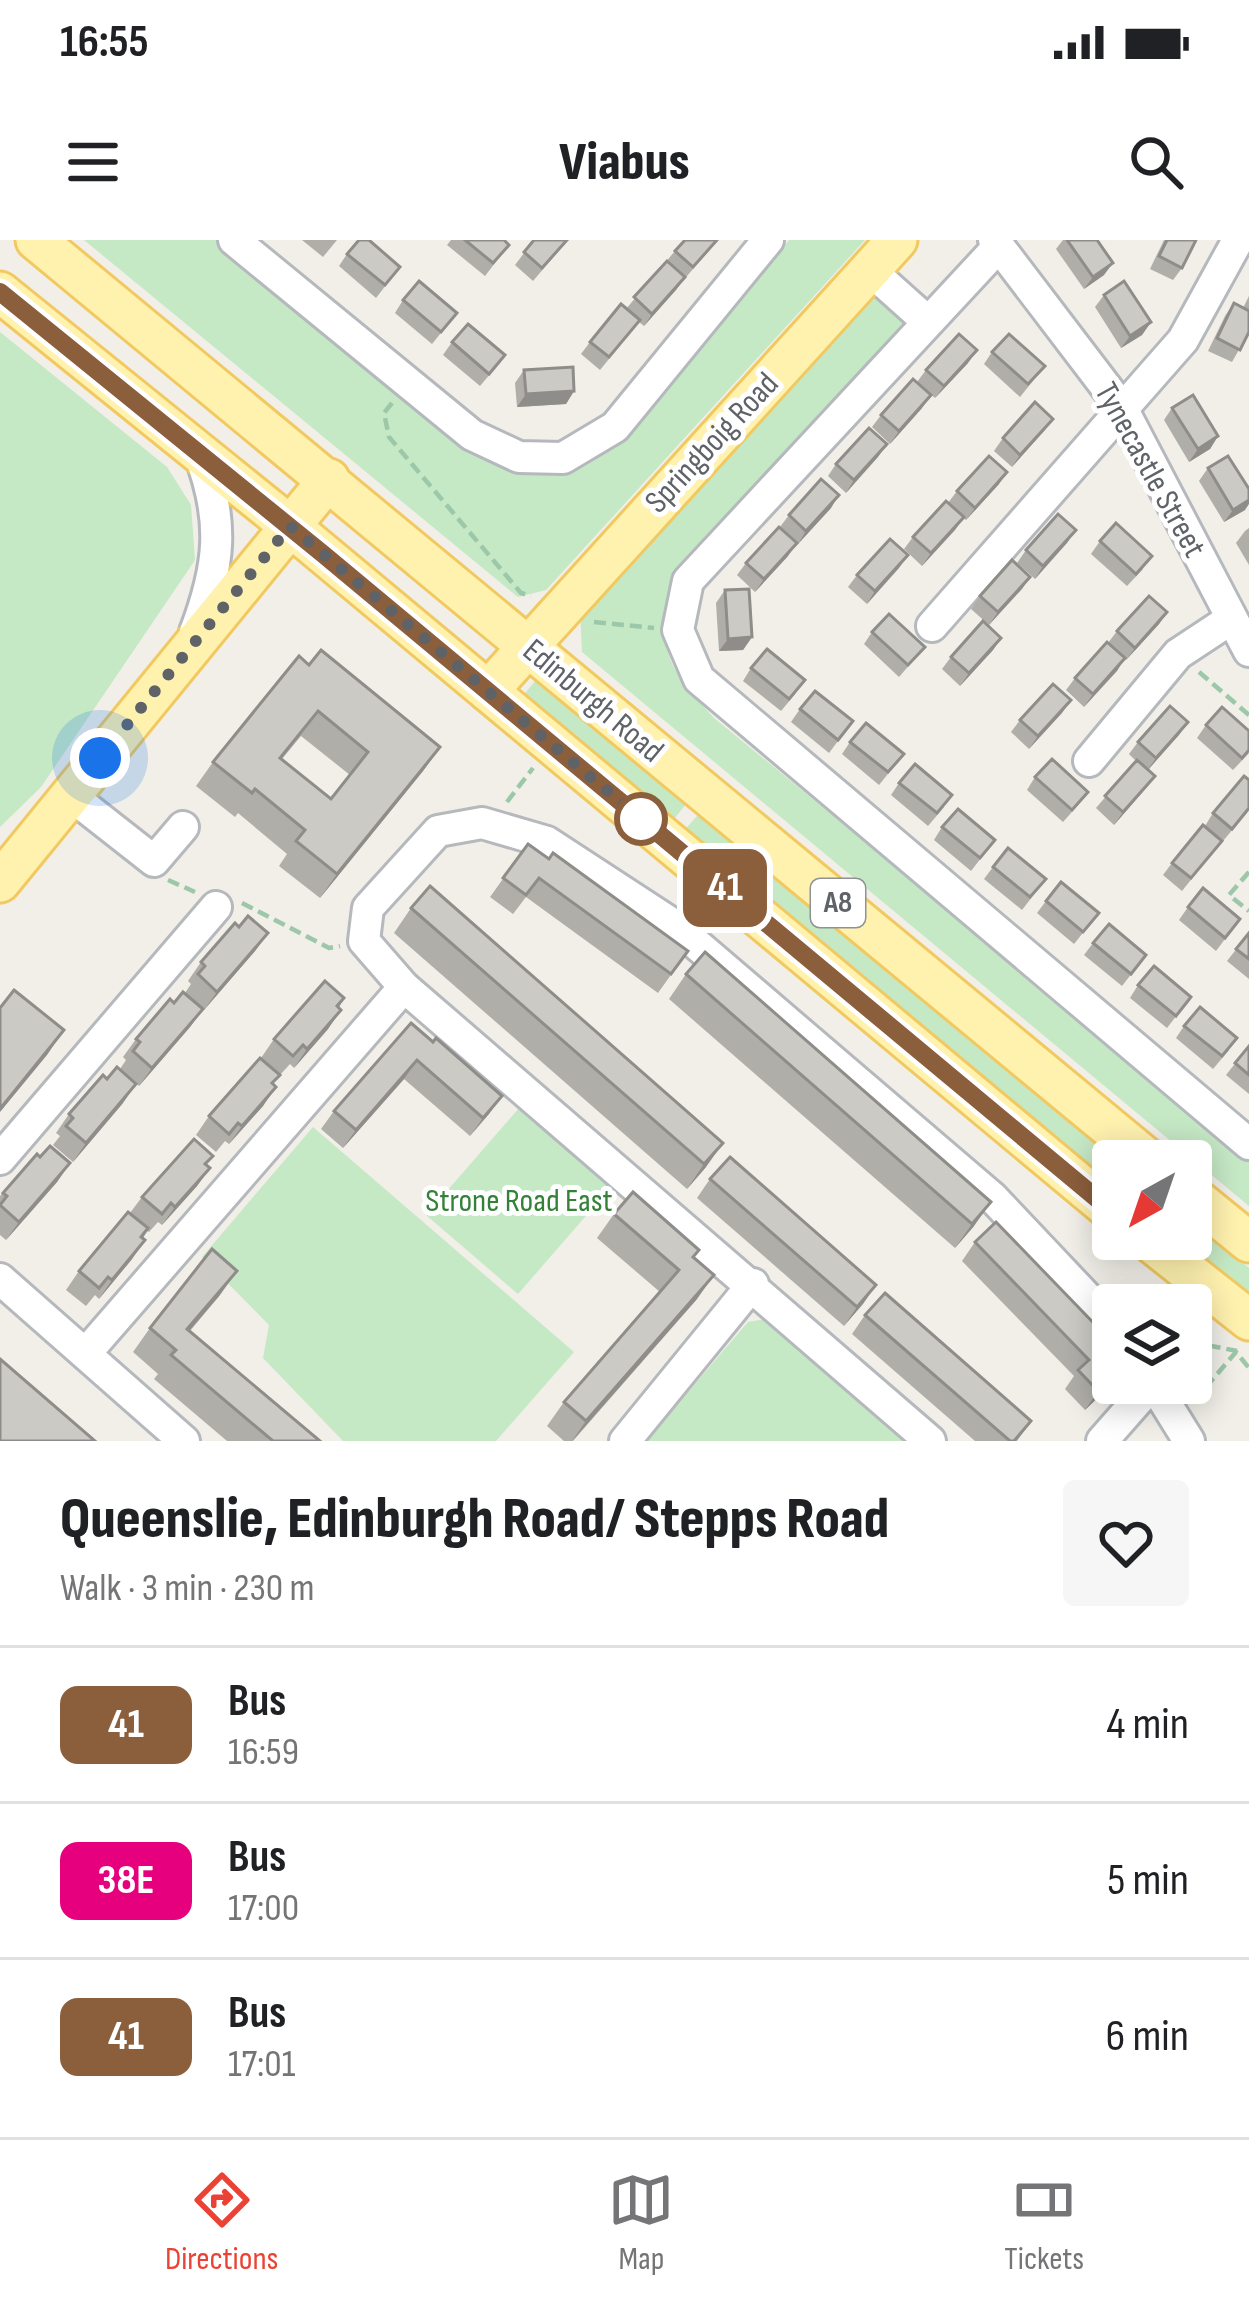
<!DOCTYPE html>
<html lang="en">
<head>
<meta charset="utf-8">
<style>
  body { margin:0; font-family:"Sofia Sans Condensed",sans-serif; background:#f6f6f6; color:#202124; height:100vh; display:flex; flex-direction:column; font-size:45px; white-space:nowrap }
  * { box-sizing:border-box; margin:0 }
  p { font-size:39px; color:#757577 }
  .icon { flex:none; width:66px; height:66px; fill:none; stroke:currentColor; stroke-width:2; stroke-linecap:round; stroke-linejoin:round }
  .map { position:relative; height:1201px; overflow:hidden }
  .drawer { display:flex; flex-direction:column; background:#fff; flex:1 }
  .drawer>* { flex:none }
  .badge { padding:0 24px; border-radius:18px; font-size:42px; line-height:78px }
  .needle { width:78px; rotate:220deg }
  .controls { position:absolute; left:1092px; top:900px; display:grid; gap:24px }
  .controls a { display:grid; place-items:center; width:120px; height:120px; border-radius:12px; background:#fff; box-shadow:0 6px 30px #0003; font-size:60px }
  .you { position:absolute; width:60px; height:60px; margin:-30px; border:9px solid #fff; border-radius:50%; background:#1a73e8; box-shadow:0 0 0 18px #1a73e833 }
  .map>.badge { position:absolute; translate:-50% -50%; box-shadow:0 0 0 6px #fff }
  .round { display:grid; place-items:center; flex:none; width:126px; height:126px; border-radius:12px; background:#f6f6f6 }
  .headline { display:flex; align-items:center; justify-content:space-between; height:204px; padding:0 60px }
  h1 { font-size:57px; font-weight:800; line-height:90px }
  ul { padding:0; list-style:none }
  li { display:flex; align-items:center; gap:36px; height:156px; padding:0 60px; border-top:3px solid #e0e0e0 }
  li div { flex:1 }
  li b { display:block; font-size:45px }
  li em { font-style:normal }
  li .badge { min-width:132px; font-weight:700; text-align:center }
  .status { display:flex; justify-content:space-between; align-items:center; height:84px; padding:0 60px; background:#fff; direction:ltr }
  .status svg { height:33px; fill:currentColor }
  header { display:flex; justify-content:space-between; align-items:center; height:156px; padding:0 60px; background:#fff; font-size:54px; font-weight:800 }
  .menu { display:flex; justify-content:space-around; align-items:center; height:168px; border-top:3px solid #e0e0e0; background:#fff; font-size:33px; color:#757577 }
  .menu a { display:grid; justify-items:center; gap:6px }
  .menu .selected { color:#ea4335 }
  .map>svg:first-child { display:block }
  .green { fill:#c5e8c5 }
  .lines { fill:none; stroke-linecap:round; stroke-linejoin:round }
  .minor-casing { stroke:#b5b8bc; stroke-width:36 }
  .major-casing { stroke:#f2c960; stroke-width:45 }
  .path { stroke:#9cc7a9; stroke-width:4.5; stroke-dasharray:12 6; stroke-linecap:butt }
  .minor { stroke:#fff; stroke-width:30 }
  .major { stroke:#fff2af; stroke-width:39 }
  .wall { fill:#afaea9; fill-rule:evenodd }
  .shaded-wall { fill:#8f8d8a }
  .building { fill:#cccac5; stroke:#8f8d8a; stroke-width:3; fill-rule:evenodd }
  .line-casing { stroke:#fff; stroke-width:27 }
  .line { stroke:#8b5e3c; stroke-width:18 }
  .walk { stroke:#5f6368; stroke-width:12; stroke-dasharray:0 21.6 }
  .stop-dot { fill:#fff; stroke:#8b5e3c; stroke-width:6 }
  .labels { text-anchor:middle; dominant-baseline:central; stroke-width:10; stroke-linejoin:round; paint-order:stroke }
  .shield { fill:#fff; stroke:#8f9295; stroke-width:3 }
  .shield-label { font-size:30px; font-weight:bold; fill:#5f6368 }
  .street-label { font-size:33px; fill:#5f6368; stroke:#fff }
  .park-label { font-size:33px; fill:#348238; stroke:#fff }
</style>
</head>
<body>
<div class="status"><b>16:55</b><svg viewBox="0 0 49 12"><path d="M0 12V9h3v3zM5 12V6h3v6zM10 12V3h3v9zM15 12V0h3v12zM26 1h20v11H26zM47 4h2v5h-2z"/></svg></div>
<header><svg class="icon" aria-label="menu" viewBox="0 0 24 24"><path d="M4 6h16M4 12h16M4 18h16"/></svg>Viabus<svg class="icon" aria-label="search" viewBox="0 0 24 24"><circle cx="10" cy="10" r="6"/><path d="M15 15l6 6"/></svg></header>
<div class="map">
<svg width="1249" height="1201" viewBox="0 0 1249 1201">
  <rect width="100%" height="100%" fill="#f1efe8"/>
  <g class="green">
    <path d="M84,0H218L465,205L519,230L624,197L789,0H865L546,350L518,357Z"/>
    <path d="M868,50L907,87L676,344C655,413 668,427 714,478L1249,916V966L582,412L580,370Z"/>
    <path d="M0,92L167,227L191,265L195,320L41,547L0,587Z"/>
    <path d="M536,440L687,563L669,585L518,462Z"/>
    <path d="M698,575L1120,921H1113V951L681,594Z"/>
    <path d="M520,867L611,947L518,1054L426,975Z"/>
    <path d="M313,887L574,1112L496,1201H343L263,1118L269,1085L202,1017Z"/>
    <path d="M1191,980L1249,1028V1061L1172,999H1191Z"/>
    <path d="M766,1079L904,1201H646L748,1082Z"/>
  </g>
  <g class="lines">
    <g class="minor-casing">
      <g id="minor">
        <path d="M234,0L472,195L519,217L563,218L615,187L768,0"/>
        <path d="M994,0L1122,168L1249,411"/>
        <path d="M999,6L688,341L678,390L699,439L1249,904"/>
        <path d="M871,31L928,82"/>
        <path d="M932,386L1183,100L1238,0"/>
        <path d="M195,392C220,326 225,281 199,213"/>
        <path d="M1089,521L1178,414L1231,379"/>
        <path d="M70,555L154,621L183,587"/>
        <path d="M0,919L216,667"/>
        <path d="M0,1039L184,1201"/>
        <path d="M86,1113L404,747"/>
        <path d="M1153,1143L1189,1201"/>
        <path d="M625,1201L753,1044"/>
        <path d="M930,1201L404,747L364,701L368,668L438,591L482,583L547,602L674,685L993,958L1113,1085"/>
        <path d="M1102,1201L1153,1143"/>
      </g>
    </g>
    <g class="major-casing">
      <g id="major">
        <path d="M36,0L1150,921"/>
        <path d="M0,52L290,286L1113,972"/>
        <path d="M488,451L897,0"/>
        <path d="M0,642L329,239"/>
        <path d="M1191,955L1249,1002"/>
        <path d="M1147,999L1249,1080"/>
      </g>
    </g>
    <g class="path">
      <path d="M392,163L384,173L389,197L521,353L531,356"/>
      <path d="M594,382L654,388"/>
      <path d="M1199,432L1249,475"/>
      <path d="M507,562L533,528"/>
      <path d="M1249,632L1229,655L1249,671"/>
      <path d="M168,640L195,652"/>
      <path d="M242,663L329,708L340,706"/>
      <path d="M1191,1102L1237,1111"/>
      <path d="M1194,1161L1236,1112L1249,1128"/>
    </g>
    <use href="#minor" class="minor"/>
    <use href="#major" class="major"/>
  </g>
  <g class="wall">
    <path d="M302,0H337L323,17Z"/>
    <path d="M451,0H504L509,5L485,36L447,5Z"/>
    <path d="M534,0H568L533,41L515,25Z"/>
    <path d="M718,0L644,86L639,82L600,130L581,114L590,102L626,69L675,11Z"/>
    <path d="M1063,0H1097L1104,35L1084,49L1056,9Z"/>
    <path d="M1164,0H1196L1182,28L1173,40L1150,29Z"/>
    <path d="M347,14L400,27L376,58L339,26Z"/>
    <path d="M1104,55L1151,82L1142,95L1121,108L1095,67Z"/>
    <path d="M1249,56V92L1232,122L1208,111L1225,76L1234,63L1243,68Z"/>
    <path d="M403,60L457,73L432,104L395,73Z"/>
    <path d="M452,102L496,127L480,146L443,115Z"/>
    <path d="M992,112L1045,126L1020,157L984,124Z"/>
    <path d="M968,123L935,158L917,142L926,130Z"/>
    <path d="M524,130L574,151L566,164L517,167L515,143Z"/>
    <path d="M922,168L890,204L872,187L881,175Z"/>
    <path d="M1172,168L1218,196L1210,209L1189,222L1164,180Z"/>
    <path d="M1053,179L1012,227L994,211L1003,198Z"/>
    <path d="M887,204L846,253L828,236L836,224Z"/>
    <path d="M1208,228L1245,270L1224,282L1199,241Z"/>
    <path d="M999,244L966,280L963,278L922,326L904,309L913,297L948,263L957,251Z"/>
    <path d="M831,268L798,304L780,287L789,275Z"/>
    <path d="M1249,288V325L1236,303L1245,291Z"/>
    <path d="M1076,290L1035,339L1017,323L1026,310Z"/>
    <path d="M1100,301L1143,329L1127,346L1091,314Z"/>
    <path d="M908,315L867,364L848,347L857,335Z"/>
    <path d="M788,316L755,352L737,335L746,323Z"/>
    <path d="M1030,337L989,385L971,369L980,356Z"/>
    <path d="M725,350L752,397L743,410L719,411L716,363Z"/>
    <path d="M1167,372L1159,384L1126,420L1125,419L1084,467L1066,450L1075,438L1108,403L1117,391Z"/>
    <path d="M872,392L925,407L899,437L864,404Z"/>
    <path d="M1001,398L993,410L960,446L942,429L951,417Z"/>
    <path d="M309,425L440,507L423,531L320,658L279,626L287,614L238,573L235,577L196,546L213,522ZM301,496L350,535L331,559L282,519Z"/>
    <path d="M751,428L796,453L781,471L743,441Z"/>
    <path d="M1071,460L1029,509L1011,492L1020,480Z"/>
    <path d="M800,469L853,481L829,513L791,482Z"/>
    <path d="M1188,482L1148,530L1146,548L1114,585L1096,568L1136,521L1129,514L1138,502Z"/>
    <path d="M1206,485L1249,513L1233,530L1197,498Z"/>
    <path d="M850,502L904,514L879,545L842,514Z"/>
    <path d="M1035,537L1079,564L1063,582L1027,550Z"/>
    <path d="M899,543L944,567L928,586L891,555Z"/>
    <path d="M1249,570L1223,601L1205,586L1213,573Z"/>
    <path d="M942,587L995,600L971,631L934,600Z"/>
    <path d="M1222,601L1182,651L1163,635L1172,623Z"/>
    <path d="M528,604L688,711L658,753L526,657L513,674L490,657Z"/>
    <path d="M993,627L1046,639L1022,670L984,639Z"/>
    <path d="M1046,661L1099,673L1074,704L1037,673Z"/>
    <path d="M1188,667L1240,679L1216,711L1179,680Z"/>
    <path d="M411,668L706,927L687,949L394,693Z"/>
    <path d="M239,687L268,693L255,711L204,770L203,769L190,787L139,846L120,829L126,820L123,817L136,799L185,753L191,744L188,741L201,722Z"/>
    <path d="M1249,693V739L1227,721Z"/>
    <path d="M1093,703L1146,715L1122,746L1084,715Z"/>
    <path d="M686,734L974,986L955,1008L669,759Z"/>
    <path d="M1138,745L1191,757L1167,788L1130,758Z"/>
    <path d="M344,758L328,789L294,828L290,824L280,835L261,818L274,799Z"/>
    <path d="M1184,786L1229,810L1213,829L1176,798Z"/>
    <path d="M433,802L502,856L470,896L404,839L343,908L321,889L334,871Z"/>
    <path d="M1249,806V854L1226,835Z"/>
    <path d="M273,844L263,866L229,904L225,901L216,912L196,895L209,876Z"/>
    <path d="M123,863L73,922L53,905L60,896L56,893L69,874Z"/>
    <path d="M37,914L40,917L70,923L57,942L6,1000L0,995V956Z"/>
    <path d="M213,916L206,925L210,928L197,946L162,985L158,982L149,992L147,991L132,1019L99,1059L95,1055L86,1066L66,1050L79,1031L130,973L142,957Z"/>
    <path d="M710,939L876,1045L844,1086L697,958Z"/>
    <path d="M614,974L694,1018L697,1059L573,1201H564L547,1186L564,1162L660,1052L597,998Z"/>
    <path d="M975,1002L1113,1110V1143L1085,1170L1065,1149L1074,1136L962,1021Z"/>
    <path d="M220,1055L190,1091L320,1201H227L154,1139L158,1134L133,1112L150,1088Z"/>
    <path d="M865,1075L1031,1181L1017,1201H975L852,1094Z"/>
  </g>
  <g class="shaded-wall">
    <path d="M1113,23L1104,35L1084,49L1093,37Z"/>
    <path d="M685,37L676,50L644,86L652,74Z"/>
    <path d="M1151,82L1142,95L1121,108L1130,96Z"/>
    <path d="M977,110L968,123L935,158L944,146Z"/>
    <path d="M574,151L566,164L517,167L526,154Z"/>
    <path d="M931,155L922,168L890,204L899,191Z"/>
    <path d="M1053,179L1044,191L1012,227L1020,215Z"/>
    <path d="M1218,196L1210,209L1189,222L1198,209Z"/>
    <path d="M887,204L878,217L846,253L854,240Z"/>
    <path d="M1007,232L999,244L966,280L975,268Z"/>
    <path d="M839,255L831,268L798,304L806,291Z"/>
    <path d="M1249,260V264L1245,270L1224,282L1233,270Z"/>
    <path d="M964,277L955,290L922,326L931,313Z"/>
    <path d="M1076,290L1067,303L1035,339L1043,326Z"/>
    <path d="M797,303L788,316L755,352L764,339Z"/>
    <path d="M908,315L899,328L867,364L875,351Z"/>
    <path d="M1030,337L1022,349L989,385L998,372Z"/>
    <path d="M1167,372L1159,384L1126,420L1135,408Z"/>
    <path d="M752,397L743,410L719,411L728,399Z"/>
    <path d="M1001,398L993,410L960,446L969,433Z"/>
    <path d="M1125,418L1117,431L1084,467L1093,454Z"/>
    <path d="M1071,460L1062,473L1029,509L1038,496Z"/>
    <path d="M1188,482L1179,495L1147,531L1156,518Z"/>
    <path d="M440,507L423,531L320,658L337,634Z"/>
    <path d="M1155,536L1146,548L1114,585L1123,572Z"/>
    <path d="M268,693L255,711L204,770L217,752Z"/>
    <path d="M203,769L190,787L139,846L152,828Z"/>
    <path d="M341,770L328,789L294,828L307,809Z"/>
    <path d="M64,790L47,815L0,872V869Z"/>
    <path d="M417,820L404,839L343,908L356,890Z"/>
    <path d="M136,844L123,863L73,922L86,903Z"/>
    <path d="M276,847L263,866L229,904L242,886Z"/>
    <path d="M502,856L489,874L470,896L483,878Z"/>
    <path d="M723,903L706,927L687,949L704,924Z"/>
    <path d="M70,923L57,942L6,1000L19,982Z"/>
    <path d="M210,928L197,946L162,985L175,967Z"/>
    <path d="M991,962L974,986L955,1008L972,984Z"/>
    <path d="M145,1000L132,1019L99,1059L112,1040Z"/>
    <path d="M237,1031L220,1055L170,1113L187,1089Z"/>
    <path d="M714,1035L697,1059L572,1201L586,1181Z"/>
    <path d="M876,1045L863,1064L844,1086L857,1067Z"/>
    <path d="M1113,1137V1143L1085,1170L1098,1151Z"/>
  </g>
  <g class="building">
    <path d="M359,0H369L400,27L385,45L347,14Z"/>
    <path d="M465,0H504L509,5L493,23Z"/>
    <path d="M534,0H567L542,28L524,12Z"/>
    <path d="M685,0H717L693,27L675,11Z"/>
    <path d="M1067,0H1097L1113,23L1093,37Z"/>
    <path d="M1167,0H1196L1182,28L1159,16Z"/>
    <path d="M667,21L685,37L652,74L634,57Z"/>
    <path d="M419,41L457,73L441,92L403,60Z"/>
    <path d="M1124,41L1151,82L1130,96L1104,55Z"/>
    <path d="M1234,63L1249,71V92L1240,110L1217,98Z"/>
    <path d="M621,64L640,80L609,117L590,102Z"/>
    <path d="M468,84L505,115L489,134L452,102Z"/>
    <path d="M959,94L977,110L944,146L926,130Z"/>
    <path d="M1009,94L1045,126L1028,144L992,112Z"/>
    <path d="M573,127L574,151L526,154L524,130Z"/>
    <path d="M913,139L931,155L899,191L881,175Z"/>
    <path d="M1193,155L1218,196L1198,209L1172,168Z"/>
    <path d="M1035,162L1053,179L1020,215L1003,198Z"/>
    <path d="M869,188L887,204L854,240L836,224Z"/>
    <path d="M989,216L1007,232L975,268L957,251Z"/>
    <path d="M1228,216L1249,249V260L1233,270L1208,228Z"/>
    <path d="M821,239L839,255L806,291L789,275Z"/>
    <path d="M946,261L964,277L931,313L913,297Z"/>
    <path d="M1058,274L1076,290L1043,326L1026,310Z"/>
    <path d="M1116,283L1152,316L1136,334L1100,301Z"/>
    <path d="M779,287L797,303L764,339L746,323Z"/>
    <path d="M890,299L908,315L875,351L857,335Z"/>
    <path d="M1012,320L1030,337L998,372L980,356Z"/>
    <path d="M749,349L752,397L728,399L725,350Z"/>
    <path d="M1149,356L1167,372L1135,408L1117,391Z"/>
    <path d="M889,374L925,407L908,425L872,392Z"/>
    <path d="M983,381L1001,398L969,433L951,417Z"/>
    <path d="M1107,402L1125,418L1093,454L1075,438Z"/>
    <path d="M767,409L805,440L789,459L751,428Z"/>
    <path d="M321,410L440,507L337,634L296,601L305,590L255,549L252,553L213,522L299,416L309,425ZM318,471L368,512L331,559L280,518Z"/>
    <path d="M1053,444L1071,460L1038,496L1020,480Z"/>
    <path d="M815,451L853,481L838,500L800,469Z"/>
    <path d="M1170,466L1188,482L1156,518L1138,502Z"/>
    <path d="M1222,467L1249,491V510L1242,518L1206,485Z"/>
    <path d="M866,483L904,514L888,532L850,502Z"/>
    <path d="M1052,519L1088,552L1072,570L1035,537Z"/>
    <path d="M1137,520L1155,536L1123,572L1105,556Z"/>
    <path d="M915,524L952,555L937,573L899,543Z"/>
    <path d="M1244,536L1249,540V568L1232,589L1213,573Z"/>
    <path d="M958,569L995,600L980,618L942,587Z"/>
    <path d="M1203,585L1222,601L1191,638L1172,623Z"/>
    <path d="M528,604L549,619L553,613L688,711L671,734L539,638L526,655L503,638Z"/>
    <path d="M1008,608L1046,639L1030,657L993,627Z"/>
    <path d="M1061,642L1099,673L1083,692L1046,661Z"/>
    <path d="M430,646L723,903L704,924L411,668Z"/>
    <path d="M1203,648L1240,679L1225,698L1188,667Z"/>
    <path d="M248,676L268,693L217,752L198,734L205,726L201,722L235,683L239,687Z"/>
    <path d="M1109,684L1146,715L1131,734L1093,703Z"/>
    <path d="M1249,693V719L1236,709Z"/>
    <path d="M705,712L991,962L972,984L686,734Z"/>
    <path d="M1154,726L1191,757L1176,776L1138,745Z"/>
    <path d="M325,741L344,758L337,766L341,770L307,809L303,805L293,816L274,799Z"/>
    <path d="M14,750L64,790L0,869V768Z"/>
    <path d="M183,752L203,769L152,828L133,811L140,802L136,799L170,759L174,763Z"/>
    <path d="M1200,767L1237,798L1222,816L1184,786Z"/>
    <path d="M411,783L433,802L436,798L502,856L483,878L417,820L356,890L334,871Z"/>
    <path d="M1249,806V835L1235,823Z"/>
    <path d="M260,818L280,835L272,843L276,847L242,886L238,883L229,894L209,876Z"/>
    <path d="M117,827L136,844L86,903L66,886L73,878L69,874L103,835L107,839Z"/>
    <path d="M194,899L213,916L205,924L210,928L175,967L171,963L162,974L142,957Z"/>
    <path d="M50,906L70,923L19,982L0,965L7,956L3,953L37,914L40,917Z"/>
    <path d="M730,917L876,1045L857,1067L710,939Z"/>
    <path d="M633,952L699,1010L693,1017L714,1035L586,1181L564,1162L679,1030L614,974Z"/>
    <path d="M128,972L148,988L141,997L145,1000L112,1040L108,1037L99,1048L79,1031Z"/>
    <path d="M996,982L1111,1101L1107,1104L1113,1110V1137L1098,1151L1078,1130L1089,1120L975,1002Z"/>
    <path d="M212,1009L237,1031L187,1089L320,1201H273L171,1115L176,1110L150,1088Z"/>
    <path d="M885,1053L1031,1181L1014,1201H1010L865,1075Z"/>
    <path d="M0,1119L95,1201H0Z"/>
  </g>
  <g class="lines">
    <g class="line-casing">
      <path id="line" d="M0,52L323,314L1113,972"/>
    </g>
    <use href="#line" class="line"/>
    <path class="walk" d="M100,518L290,286L641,579"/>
  </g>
  <circle class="stop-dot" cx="641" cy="579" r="24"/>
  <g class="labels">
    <rect class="shield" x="811" y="639" width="54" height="48" rx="9"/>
    <g class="shield-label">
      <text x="838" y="663">A8</text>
    </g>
    <g class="street-label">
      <text transform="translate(712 203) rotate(-47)">Springboig Road</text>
      <text transform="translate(1150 230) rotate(61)">Tynecastle Street</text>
      <text transform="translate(593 461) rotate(40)">Edinburgh Road</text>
    </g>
    <g class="park-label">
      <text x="519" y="961">Strone Road East</text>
    </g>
  </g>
</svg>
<div class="controls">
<a><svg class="needle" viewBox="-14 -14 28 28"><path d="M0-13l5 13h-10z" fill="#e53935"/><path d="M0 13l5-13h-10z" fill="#757577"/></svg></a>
<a><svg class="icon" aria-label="layers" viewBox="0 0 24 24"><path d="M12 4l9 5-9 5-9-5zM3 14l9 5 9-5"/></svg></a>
</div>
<div class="you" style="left:100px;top:518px"></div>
<b class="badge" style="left:725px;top:648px;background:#8b5e3c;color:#fff">41</b>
</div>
<section class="drawer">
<div class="headline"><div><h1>Queenslie, Edinburgh Road/ Stepps Road</h1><p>Walk · 3 min · 230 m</p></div><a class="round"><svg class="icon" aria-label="heart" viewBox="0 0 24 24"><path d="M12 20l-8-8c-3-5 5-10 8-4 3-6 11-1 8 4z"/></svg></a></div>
<ul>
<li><span class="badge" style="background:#8b5e3c;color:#fff">41</span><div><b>Bus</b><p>16:59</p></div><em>4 min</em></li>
<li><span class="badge" style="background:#e6007e;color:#fff">38E</span><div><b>Bus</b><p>17:00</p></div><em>5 min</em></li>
<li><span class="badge" style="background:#8b5e3c;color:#fff">41</span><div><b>Bus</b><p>17:01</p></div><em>6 min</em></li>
</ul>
</section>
<nav class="menu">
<a class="selected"><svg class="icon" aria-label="directions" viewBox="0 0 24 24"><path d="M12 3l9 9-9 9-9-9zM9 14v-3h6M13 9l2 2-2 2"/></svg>Directions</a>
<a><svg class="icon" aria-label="map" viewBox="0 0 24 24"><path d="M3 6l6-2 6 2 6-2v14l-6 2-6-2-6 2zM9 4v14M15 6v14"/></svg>Map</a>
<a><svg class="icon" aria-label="tickets" viewBox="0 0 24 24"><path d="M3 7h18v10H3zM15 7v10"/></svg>Tickets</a>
</nav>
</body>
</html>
